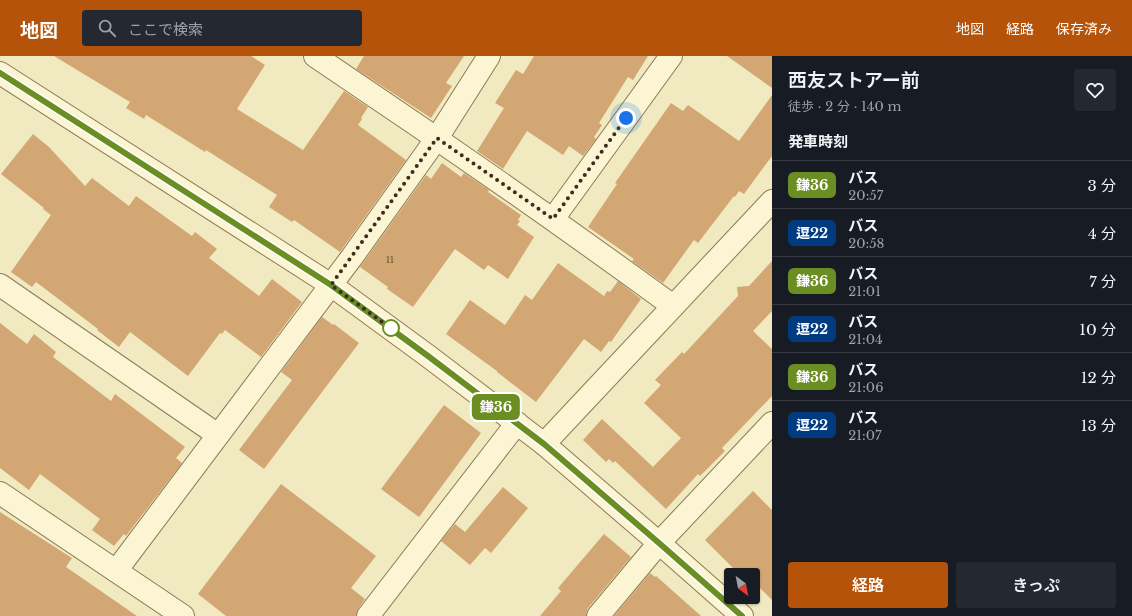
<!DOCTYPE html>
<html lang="ja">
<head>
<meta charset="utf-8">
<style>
  body { margin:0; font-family:"Libre Baskerville","Noto Sans JP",serif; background:#242831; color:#f1f3f6; height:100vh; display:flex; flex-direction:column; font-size:15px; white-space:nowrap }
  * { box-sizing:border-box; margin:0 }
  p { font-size:13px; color:#9ea1a6 }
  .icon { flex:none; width:22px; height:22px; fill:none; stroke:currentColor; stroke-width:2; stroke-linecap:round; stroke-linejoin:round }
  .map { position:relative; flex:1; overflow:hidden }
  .details { display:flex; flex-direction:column; background:#171b24; width:360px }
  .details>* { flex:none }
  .badge { padding:0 8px; border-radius:6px; font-size:14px; line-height:26px }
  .needle { width:26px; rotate:148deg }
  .controls { position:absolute; left:724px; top:512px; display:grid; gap:8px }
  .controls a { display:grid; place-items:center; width:36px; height:36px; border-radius:4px; background:#171b24; box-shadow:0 1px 3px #0004; font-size:20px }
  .you { position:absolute; width:20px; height:20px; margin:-10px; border:3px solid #fff; border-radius:50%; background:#1a73e8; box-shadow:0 0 0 6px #1a73e833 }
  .map>.badge { position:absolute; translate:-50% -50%; box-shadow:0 0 0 2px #fff }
  h2 { padding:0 16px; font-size:15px; line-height:36px }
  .round { display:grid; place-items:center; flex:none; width:42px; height:42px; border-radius:4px; background:#242831 }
  .head { display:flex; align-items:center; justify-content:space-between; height:68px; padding:0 16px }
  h1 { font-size:19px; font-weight:600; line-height:30px }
  .cta { display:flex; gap:8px; margin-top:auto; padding:8px 16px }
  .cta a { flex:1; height:46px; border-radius:4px; background:#b45309; color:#fff; font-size:16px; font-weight:600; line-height:46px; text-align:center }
  .cta a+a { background:#242831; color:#f1f3f6 }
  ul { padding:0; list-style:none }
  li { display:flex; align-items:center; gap:12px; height:48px; padding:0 16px; border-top:1px solid #363941 }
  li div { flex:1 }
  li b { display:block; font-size:15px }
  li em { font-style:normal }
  li .badge { min-width:44px; font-weight:700; text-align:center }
  header { display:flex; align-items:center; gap:24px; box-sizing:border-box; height:56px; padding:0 20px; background:#b45309; color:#fff }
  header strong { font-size:19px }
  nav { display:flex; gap:22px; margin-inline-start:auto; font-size:14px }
  .search { width:280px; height:36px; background:#242831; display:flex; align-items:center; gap:10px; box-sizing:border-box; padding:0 14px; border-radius:4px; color:#9ea1a6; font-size:15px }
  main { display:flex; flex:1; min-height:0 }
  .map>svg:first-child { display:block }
  .building { fill:#d3a773 }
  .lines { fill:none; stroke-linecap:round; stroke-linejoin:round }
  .minor-casing { stroke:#8c7a56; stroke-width:24 }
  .minor { stroke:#fbf5d4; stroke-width:22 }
  .line-casing { stroke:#fff; stroke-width:9 }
  .line { stroke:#6b8e23; stroke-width:6 }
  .walk { stroke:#3a2f1c; stroke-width:4; stroke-dasharray:0 7.2 }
  .stop-dot { fill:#fff; stroke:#6b8e23; stroke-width:2 }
  .labels { text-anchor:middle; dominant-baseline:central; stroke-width:3.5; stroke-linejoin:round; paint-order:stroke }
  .number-label { font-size:9px; fill:#604d32 }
</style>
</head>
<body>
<header>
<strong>地図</strong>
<div class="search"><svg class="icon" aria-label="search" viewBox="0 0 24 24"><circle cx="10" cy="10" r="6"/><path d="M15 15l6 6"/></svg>ここで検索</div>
<nav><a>地図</a><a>経路</a><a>保存済み</a></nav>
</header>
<main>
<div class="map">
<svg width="772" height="560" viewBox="0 0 772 560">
  <rect width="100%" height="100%" fill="#f1e9c0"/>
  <g class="building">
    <path d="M54,0H251L265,9L237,53L303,94L344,35L368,51L361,62L362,63L358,69L406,104L340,196L294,164L292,166L269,151L277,139L206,94L205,96L146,59L144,63L126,52L130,46Z"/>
    <path d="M364,0H464L446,27L452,30L431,62L356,13Z"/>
    <path d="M534,0H648L633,24L628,21L599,67L602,69L594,81L596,83L583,100L569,90L563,99L527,75L503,113L477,95L504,52L495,47L516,14L523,18Z"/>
    <path d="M727,0H772V32Z"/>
    <path d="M772,39V100L744,138L739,135L735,141L734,140L698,187L694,184L663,227L632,205L634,203L588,171L617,128L615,127L671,47L683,55L688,49L739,85Z"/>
    <path d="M33,78L49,91L85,130L92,122L129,150L136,140L192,180L195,176L217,193L209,202L259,240L272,223L302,246L261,301L225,274L222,278L220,277L188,320L130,276L119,291L97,274L98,273L36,226L32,231L11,216L51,159L43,153L44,152L1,118Z"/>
    <path d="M442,107L461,121L464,117L489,134L488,136L521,159L518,164L520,165L517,169L534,181L508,223L488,209L484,214L455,193L413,251L387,233L388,231L360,211L426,119L431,123Z"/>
    <path d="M772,205V255L753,275L772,293V340L722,392L725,395L700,420L698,418L666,453L615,405L613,407L609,403L606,406L583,384L602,363L653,411L681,382L644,347L661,329L655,324L682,296L684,298L738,240L737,231L749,230Z"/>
    <path d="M558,207L604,240L607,235L610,236L618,225L641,243L611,286L609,285L601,296L584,283L536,346L497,316V315L446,278L470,244L505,269L525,239L532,244Z"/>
    <path d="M322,261L333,269L334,268L359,287L264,413L239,394L292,324L281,316Z"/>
    <path d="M0,267L27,288L34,278L56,296L53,301L111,345L115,338L185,391L176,402L182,407L126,480L124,478L114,490L92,474L100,463L40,418L29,434L0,412Z"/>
    <path d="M444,349L481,377L419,461L381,433Z"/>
    <path d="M281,428L376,500L351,532L365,543L358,553L356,560H226L198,538Z"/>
    <path d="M503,431L528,452L491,497L485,492L470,509L441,485L455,468L465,476Z"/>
    <path d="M753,435L772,454V544L753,525V519H740L705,484Z"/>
    <path d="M0,456L72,502L66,511L137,560H0Z"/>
    <path d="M604,478L631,501L588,552L586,557V560H540L561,535L558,532Z"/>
    <path d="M650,517L655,521L656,520L701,560H614Z"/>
  </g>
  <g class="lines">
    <g class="minor-casing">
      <g id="minor">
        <path d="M315,0C436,81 555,164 673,250"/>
        <path d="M0,17L331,229L428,300L544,388L659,487L742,560"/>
        <path d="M553,163L671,0"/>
        <path d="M0,229L218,379"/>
        <path d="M544,388L772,145"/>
        <path d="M0,437L183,560"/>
        <path d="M116,515L352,201L437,82L489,0"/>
        <path d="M368,560L517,367"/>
        <path d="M598,560L659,487L772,367"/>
      </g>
    </g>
    <use href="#minor" class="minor"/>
  </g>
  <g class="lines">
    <g class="line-casing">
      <path id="line" d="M0,17L331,229L428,300L544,388L659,487L742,560"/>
    </g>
    <use href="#line" class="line"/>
    <path class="walk" d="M391,272L392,273L331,229L437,82L553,163L626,62"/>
  </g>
  <circle class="stop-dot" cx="391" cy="272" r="8"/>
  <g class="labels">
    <g class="number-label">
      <text x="390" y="203">11</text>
    </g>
  </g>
</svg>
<div class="controls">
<a><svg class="needle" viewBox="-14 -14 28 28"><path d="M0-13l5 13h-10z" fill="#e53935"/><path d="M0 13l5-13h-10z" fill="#9ea1a6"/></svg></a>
</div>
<div class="you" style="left:626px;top:62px"></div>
<b class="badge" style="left:496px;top:351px;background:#6b8e23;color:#fff">鎌36</b>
</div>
<section class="details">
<div class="head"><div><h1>西友ストアー前</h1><p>徒歩 · 2 分 · 140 m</p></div><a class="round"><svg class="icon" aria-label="heart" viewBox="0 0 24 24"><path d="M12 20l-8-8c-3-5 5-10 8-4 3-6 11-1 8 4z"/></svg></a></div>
<h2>発車時刻</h2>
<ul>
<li><span class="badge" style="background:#6b8e23;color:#fff">鎌36</span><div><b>バス</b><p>20:57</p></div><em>3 分</em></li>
<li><span class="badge" style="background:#003b80;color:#fff">逗22</span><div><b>バス</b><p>20:58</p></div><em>4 分</em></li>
<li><span class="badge" style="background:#6b8e23;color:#fff">鎌36</span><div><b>バス</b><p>21:01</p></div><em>7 分</em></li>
<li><span class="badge" style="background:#003b80;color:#fff">逗22</span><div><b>バス</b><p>21:04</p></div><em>10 分</em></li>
<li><span class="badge" style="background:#6b8e23;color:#fff">鎌36</span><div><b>バス</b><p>21:06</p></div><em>12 分</em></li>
<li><span class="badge" style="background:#003b80;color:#fff">逗22</span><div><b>バス</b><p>21:07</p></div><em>13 分</em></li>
</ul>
<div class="cta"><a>経路</a><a>きっぷ</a></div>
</section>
</main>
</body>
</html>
